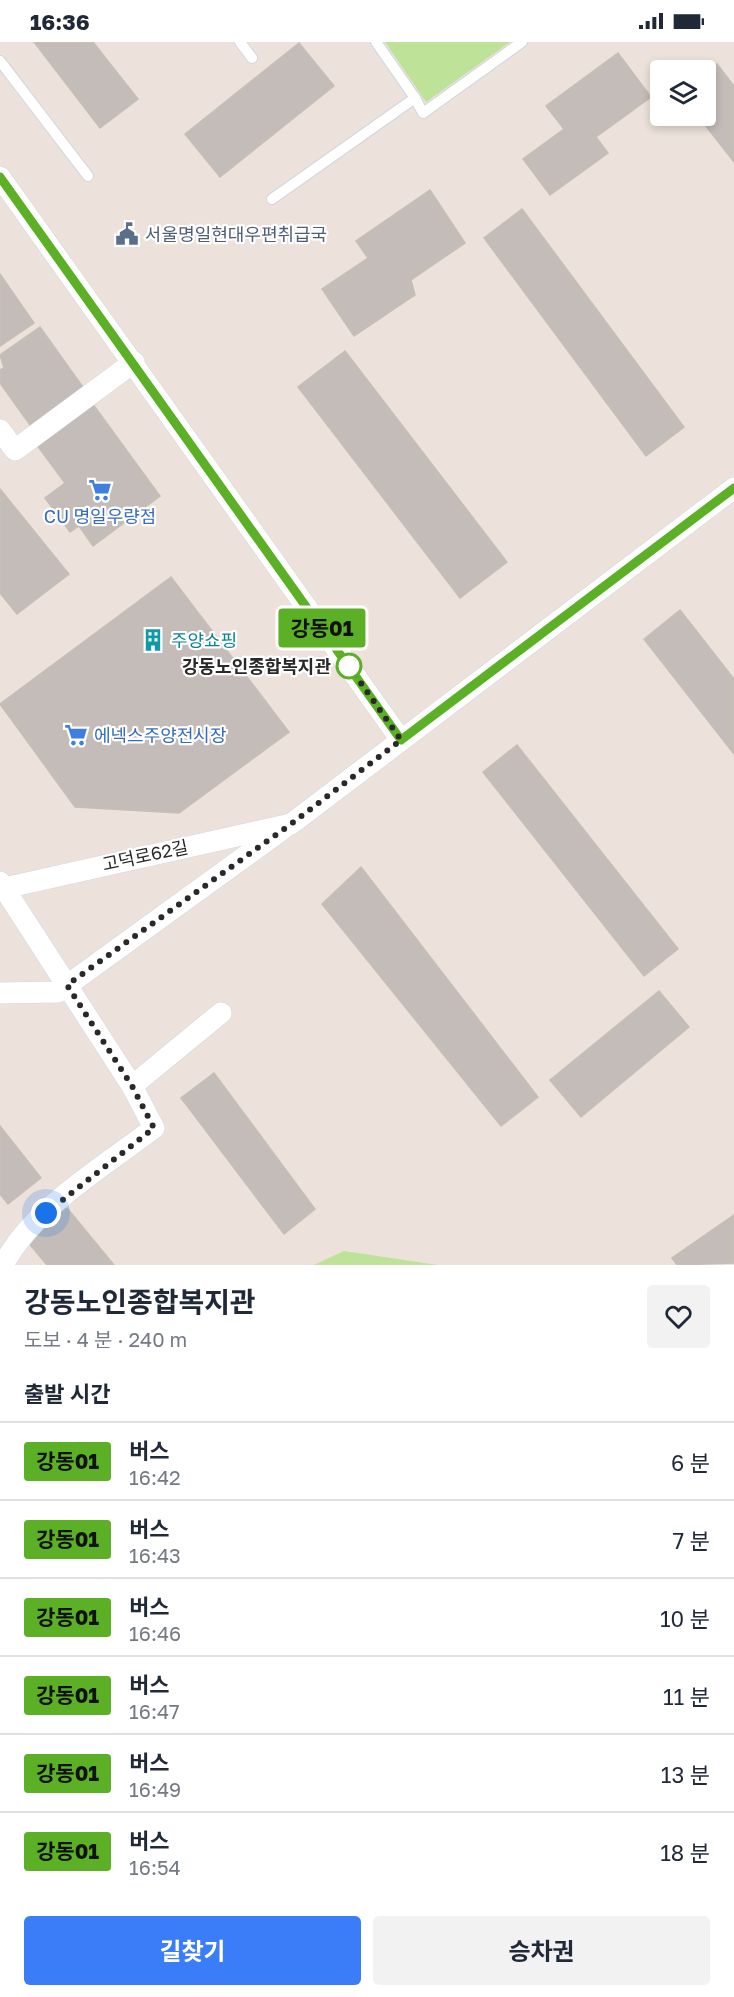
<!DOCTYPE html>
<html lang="ko">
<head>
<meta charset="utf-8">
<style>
  body { margin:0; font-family:"Golos Text","Noto Sans KR",sans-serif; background:#f2f2f3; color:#1f2937; height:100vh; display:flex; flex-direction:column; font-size:22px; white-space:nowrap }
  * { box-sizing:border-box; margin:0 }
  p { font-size:20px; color:#747a83 }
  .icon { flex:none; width:33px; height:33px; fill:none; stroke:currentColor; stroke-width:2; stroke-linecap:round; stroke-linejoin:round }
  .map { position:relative; height:1223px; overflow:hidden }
  .details { display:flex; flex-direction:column; background:#fff; flex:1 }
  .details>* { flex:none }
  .badge { padding:0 12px; border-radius:4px; font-size:21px; line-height:39px }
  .fabs { position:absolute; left:650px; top:18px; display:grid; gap:12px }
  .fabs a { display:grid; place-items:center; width:66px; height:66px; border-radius:6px; background:#fff; box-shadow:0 3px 9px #0003; font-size:30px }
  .you { position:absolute; width:30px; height:30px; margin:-15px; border:4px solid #fff; border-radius:50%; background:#1a73e8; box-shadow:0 0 0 9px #1a73e833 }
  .map>.badge { position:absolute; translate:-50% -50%; box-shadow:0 0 0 3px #fff }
  h2 { padding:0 24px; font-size:22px; line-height:54px }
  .round { display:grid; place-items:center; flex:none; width:63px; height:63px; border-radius:6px; background:#f2f2f3 }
  .headline { display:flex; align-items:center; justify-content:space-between; height:102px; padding:0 24px }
  h1 { font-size:28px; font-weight:700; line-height:45px }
  .action { display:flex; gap:12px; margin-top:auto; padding:12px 24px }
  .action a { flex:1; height:69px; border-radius:6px; background:#3b7df8; color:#fff; font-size:24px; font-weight:700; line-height:69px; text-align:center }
  .action a+a { background:#f2f2f3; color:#1f2937 }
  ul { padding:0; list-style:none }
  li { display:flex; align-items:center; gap:18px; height:78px; padding:0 24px; border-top:2px solid #e0e1e3 }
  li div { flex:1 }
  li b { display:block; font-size:22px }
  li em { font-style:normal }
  li .badge { min-width:66px; font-weight:700; text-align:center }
  .status { display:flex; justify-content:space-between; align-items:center; height:42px; padding:0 30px; background:#fff; direction:ltr }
  .status svg { height:16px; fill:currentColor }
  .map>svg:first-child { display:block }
  .green { fill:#bde298 }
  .building { fill:#c4bcb8; stroke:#c7beb5; stroke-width:1.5 }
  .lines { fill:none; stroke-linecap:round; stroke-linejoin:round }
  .service-casing { stroke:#d0d7e2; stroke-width:12 }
  .minor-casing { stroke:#d0d7e2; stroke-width:22 }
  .service { stroke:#fff; stroke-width:10 }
  .minor { stroke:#fff; stroke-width:21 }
  .line-casing { stroke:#fff; stroke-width:14 }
  .line { stroke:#5bb025; stroke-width:9 }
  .walk { stroke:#292929; stroke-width:6; stroke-dasharray:0 10.8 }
  .stop-dot { fill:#fff; stroke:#5bb025; stroke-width:3 }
  .labels { text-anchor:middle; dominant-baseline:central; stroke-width:4.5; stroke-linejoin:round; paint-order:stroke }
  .service-label { font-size:18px; fill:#4e5e75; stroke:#fff; text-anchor:start }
  .shop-label { font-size:18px; fill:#366cbe; stroke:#fff }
  .culture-label { font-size:18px; fill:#0d838f; stroke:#fff; text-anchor:start }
  .stop-label { font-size:18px; font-weight:bold; fill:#292929; stroke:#fff; text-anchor:end }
  .street-label { font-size:18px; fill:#292929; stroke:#fff }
</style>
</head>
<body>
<div class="status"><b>16:36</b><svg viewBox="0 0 49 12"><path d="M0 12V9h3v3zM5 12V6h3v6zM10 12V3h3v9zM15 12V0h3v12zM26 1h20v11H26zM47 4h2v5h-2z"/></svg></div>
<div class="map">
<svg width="734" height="1223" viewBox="0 0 734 1223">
  <rect width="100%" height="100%" fill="#ece2db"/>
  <g class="green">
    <path d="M385,0H510L426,60Z"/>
    <path d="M344,1209L438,1223H314Z"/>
  </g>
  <g class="building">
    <path d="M34,0H93L138,57L100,86Z"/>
    <path d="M299,1L334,44L220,135L185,92Z"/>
    <path d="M618,11L651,55L596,95L608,111L550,153L523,117L564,87L546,64Z"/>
    <path d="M717,22L734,44V120L698,74H705V31Z"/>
    <path d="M430,148L465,201L411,238L415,253L354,294L322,247L368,216L356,199Z"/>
    <path d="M522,167L684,385L646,414L484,196Z"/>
    <path d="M0,232L34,281L0,304Z"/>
    <path d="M40,285L83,345L30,383L0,341V328L4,326L0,313Z"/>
    <path d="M345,309L507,520L460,556L298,345Z"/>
    <path d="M92,361L160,454L93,504L79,484L70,490L45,456L65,441L36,402Z"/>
    <path d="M0,447L69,532L17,572L0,551Z"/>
    <path d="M171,535L289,690L179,771L75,765L0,662Z"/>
    <path d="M680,568L734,637V712L644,597Z"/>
    <path d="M517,703L678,907L644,934L483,730Z"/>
    <path d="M361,825L538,1055L501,1084L322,862Z"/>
    <path d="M659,949L689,985L581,1075L550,1038Z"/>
    <path d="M214,1031L315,1167L284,1192L181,1056Z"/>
    <path d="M0,1084L41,1136L8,1162L0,1152Z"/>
    <path d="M67,1166L114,1223H47L27,1199Z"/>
    <path d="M734,1173V1221L677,1223L672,1216Z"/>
  </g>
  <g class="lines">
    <g class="service-casing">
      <g id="service">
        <path d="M240,0L252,16"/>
        <path d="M0,19L88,134"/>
        <path d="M415,56L423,71L522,0"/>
        <path d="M272,157L415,56L376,0"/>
      </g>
    </g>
    <g class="minor-casing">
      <g id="minor">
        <path d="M0,135L401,698"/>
        <path d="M0,388L15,408L134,320"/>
        <path d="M0,840L132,1044L154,1086C102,1126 35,1164 3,1223"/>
        <path d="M0,847L291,782L734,446"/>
        <path d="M0,951L58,950L283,787"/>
        <path d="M132,1044L221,971"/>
      </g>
    </g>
    <use href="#service" class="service"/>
    <use href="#minor" class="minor"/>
  </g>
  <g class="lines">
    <g class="line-casing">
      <path id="line" d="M0,135L401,698L734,446"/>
    </g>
    <use href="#line" class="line"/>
    <path class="walk" d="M46,1171L154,1086L132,1044L67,943L291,782L401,698L349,624"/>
  </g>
  <defs>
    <g id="civic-bare" transform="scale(1.8)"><path d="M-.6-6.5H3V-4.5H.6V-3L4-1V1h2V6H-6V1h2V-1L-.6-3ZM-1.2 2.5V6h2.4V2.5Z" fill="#5c6f8a" stroke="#fff" stroke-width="2.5" paint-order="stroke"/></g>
    <g id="supermarket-bare" transform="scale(1.8)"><path d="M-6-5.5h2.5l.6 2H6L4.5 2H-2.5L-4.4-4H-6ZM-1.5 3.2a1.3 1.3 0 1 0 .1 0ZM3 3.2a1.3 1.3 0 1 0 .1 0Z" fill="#3f7fe0" stroke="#fff" stroke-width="2.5" paint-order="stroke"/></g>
    <g id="building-bare" transform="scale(1.8)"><path d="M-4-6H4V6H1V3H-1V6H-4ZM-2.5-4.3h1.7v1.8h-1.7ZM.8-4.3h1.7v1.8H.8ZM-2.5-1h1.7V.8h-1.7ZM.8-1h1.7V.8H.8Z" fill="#0f9aa8" stroke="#fff" stroke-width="2.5" paint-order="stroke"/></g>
  </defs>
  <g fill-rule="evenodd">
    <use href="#civic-bare" x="127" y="192"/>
    <use href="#supermarket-bare" x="100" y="448"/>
    <use href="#building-bare" x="153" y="598"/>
    <use href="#supermarket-bare" x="76" y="693"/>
  </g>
  <circle class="stop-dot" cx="349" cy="624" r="12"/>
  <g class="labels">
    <g class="service-label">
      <text x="145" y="192">서울명일현대우편취급국</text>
    </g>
    <g class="shop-label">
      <text x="100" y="474">CU 명일우량점</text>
      <text x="94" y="693" text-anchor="start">에넥스주양전시장</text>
    </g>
    <g class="culture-label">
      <text x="171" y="598">주양쇼핑</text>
    </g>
    <g class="stop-label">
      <text x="331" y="624">강동노인종합복지관</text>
    </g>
    <g class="street-label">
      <text transform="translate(145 813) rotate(-12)">고덕로62길</text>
    </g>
  </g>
</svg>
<div class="fabs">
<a><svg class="icon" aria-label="layers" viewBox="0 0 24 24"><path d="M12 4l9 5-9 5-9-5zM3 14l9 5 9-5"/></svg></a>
</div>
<div class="you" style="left:46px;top:1171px"></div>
<b class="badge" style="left:322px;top:586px;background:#5bb025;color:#111">강동01</b>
</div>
<section class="details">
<div class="headline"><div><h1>강동노인종합복지관</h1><p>도보 · 4 분 · 240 m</p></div><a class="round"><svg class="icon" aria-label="heart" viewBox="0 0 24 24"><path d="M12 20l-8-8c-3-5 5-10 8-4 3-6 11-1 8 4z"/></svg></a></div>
<h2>출발 시간</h2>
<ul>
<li><span class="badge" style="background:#5bb025;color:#111">강동01</span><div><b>버스</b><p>16:42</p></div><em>6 분</em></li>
<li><span class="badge" style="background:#5bb025;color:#111">강동01</span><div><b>버스</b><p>16:43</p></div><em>7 분</em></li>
<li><span class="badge" style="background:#5bb025;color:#111">강동01</span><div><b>버스</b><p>16:46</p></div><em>10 분</em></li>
<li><span class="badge" style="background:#5bb025;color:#111">강동01</span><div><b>버스</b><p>16:47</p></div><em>11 분</em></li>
<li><span class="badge" style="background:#5bb025;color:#111">강동01</span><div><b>버스</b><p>16:49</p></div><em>13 분</em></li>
<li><span class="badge" style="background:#5bb025;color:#111">강동01</span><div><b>버스</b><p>16:54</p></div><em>18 분</em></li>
</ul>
<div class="action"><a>길찾기</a><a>승차권</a></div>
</section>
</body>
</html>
